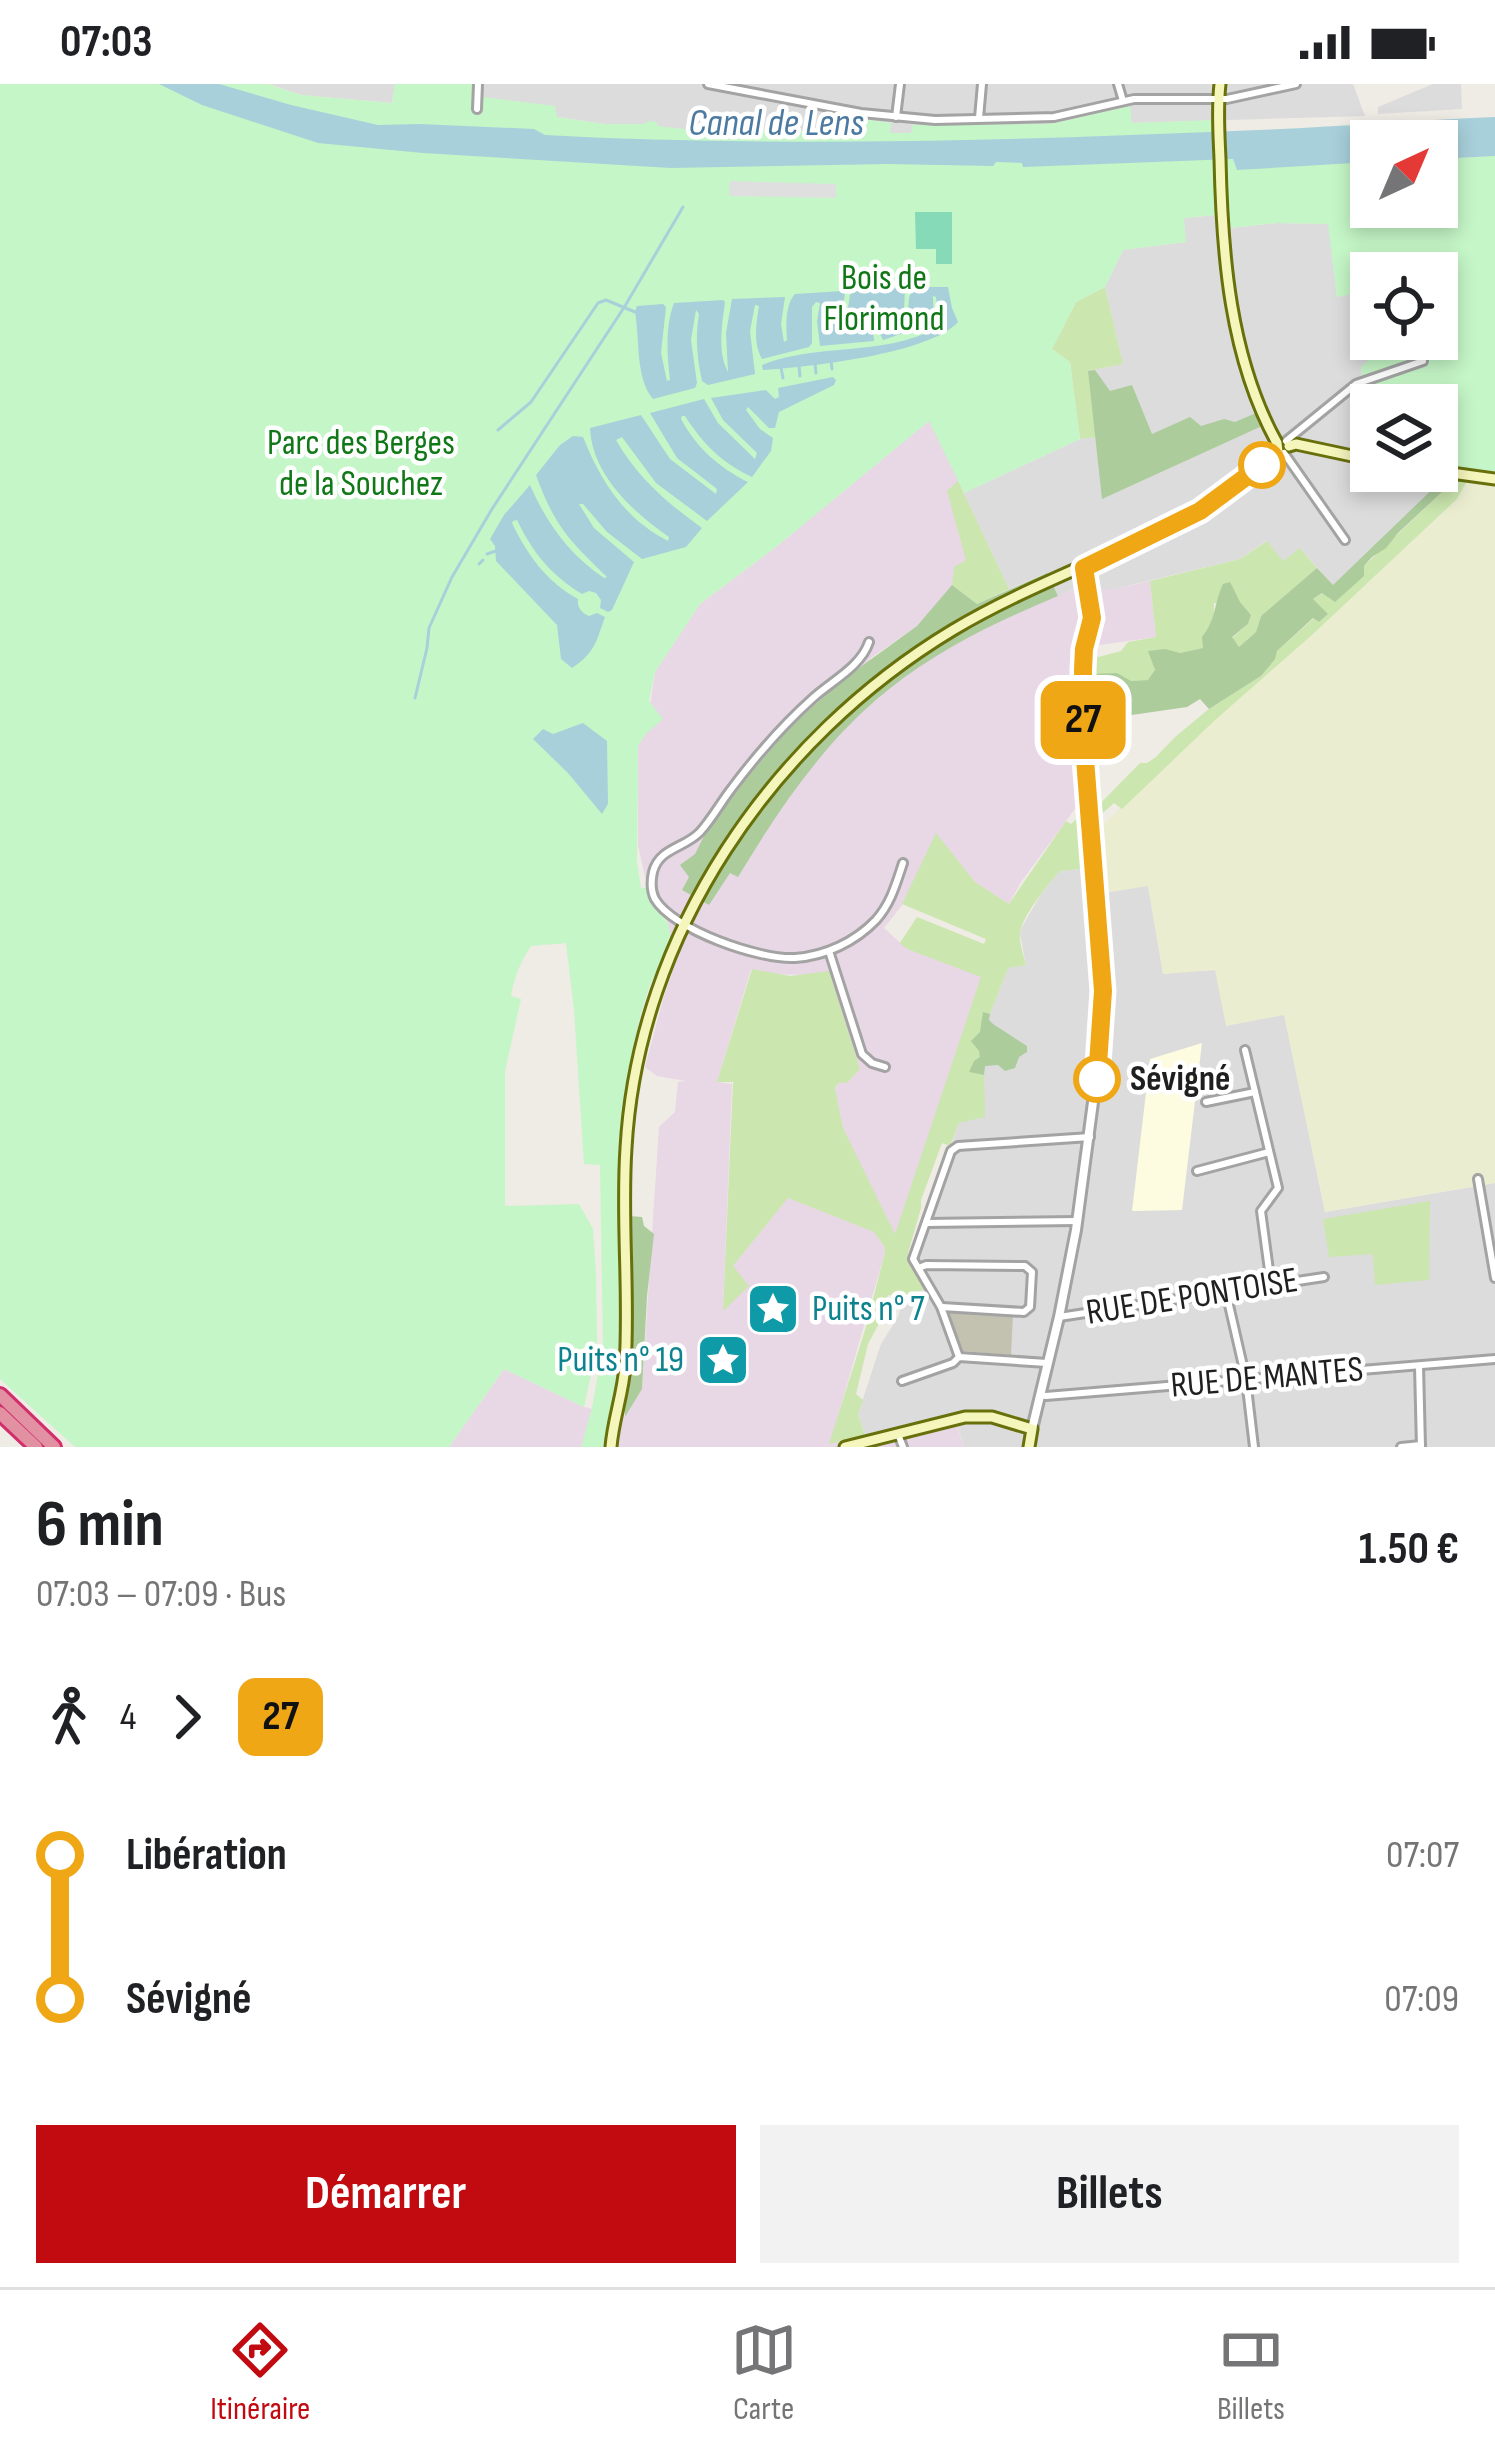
<!DOCTYPE html>
<html lang="fr">
<head>
<meta charset="utf-8">
<style>
  body { margin:0; font-family:"Sofia Sans Condensed",sans-serif; background:#f2f2f2; color:#202124; height:100vh; display:flex; flex-direction:column; font-size:45px; white-space:nowrap }
  * { box-sizing:border-box; margin:0 }
  p { font-size:39px; color:#757577 }
  .icon { flex:none; width:66px; height:66px; fill:none; stroke:currentColor; stroke-width:2; stroke-linecap:round; stroke-linejoin:round }
  .map { position:relative; height:1363px; overflow:hidden }
  .panel { display:flex; flex-direction:column; background:#fff; flex:1 }
  .panel>* { flex:none }
  .badge { padding:0 24px; border-radius:18px; font-size:42px; line-height:78px }
  .needle { width:78px; rotate:44deg }
  .tools { position:absolute; left:1350px; top:36px; display:grid; gap:24px }
  .tools a { display:grid; place-items:center; width:108px; height:108px; border-radius:0px; background:#fff; box-shadow:0 6px 18px #0003; font-size:60px }
  .map>.badge { position:absolute; translate:-50% -50%; box-shadow:0 0 0 6px #fff }
  .legs { display:flex; align-items:center; gap:18px; height:132px; padding:0 36px; font-size:39px }
  .legs p { margin-inline-start:auto }
  .summary { display:flex; align-items:center; justify-content:space-between; height:204px; padding:0 36px }
  h1 { font-size:66px; font-weight:700; line-height:90px }
  .primary-button { display:flex; gap:24px; margin-top:auto; padding:24px 36px }
  .primary-button a { flex:1; height:138px; border-radius:0px; background:#c20b10; color:#fff; font-size:48px; font-weight:700; line-height:138px; text-align:center }
  .primary-button a+a { background:#f2f2f2; color:#202124 }
  ul { padding:0 36px; list-style:none }
  li { display:flex; align-items:center; gap:42px; height:144px; font-size:45px }
  li i { display:grid; place-items:center; width:18px; height:100%; margin:0 15px; background:currentColor }
  li i::after { content:''; width:30px; height:30px; margin:-15px; border:9px solid; border-radius:50%; background:#fff }
  li p { margin-inline-start:auto }
  li:first-child i { background:linear-gradient(#0000 50%,currentColor 0) }
  li:last-child i { background:linear-gradient(currentColor 50%,#0000 0) }
  .status { display:flex; justify-content:space-between; align-items:center; height:84px; padding:0 60px; background:#fff; direction:ltr }
  .status svg { height:33px; fill:currentColor }
  .tabs { display:flex; justify-content:space-around; align-items:center; height:168px; border-top:3px solid #e0e0e0; background:#fff; font-size:33px; color:#757577 }
  .tabs a { display:grid; justify-items:center; gap:6px }
  .tabs .active { color:#c20b10 }
  .map>svg:first-child { display:block }
  .residential { fill:#dddcdc }
  .industrial { fill:#e8d7e5 }
  .education { fill:#fdfce0 }
  .construction { fill:#c3c2b1 }
  .farmland { fill:#ebedd1 }
  .grass { fill:#cbe6ae }
  .forest { fill:#accc9c }
  .park { fill:#c5f6c7 }
  .pitch { fill:#87dab7 }
  .parking { fill:#dfdfdf }
  .water { fill:#a8d0da }
  .lines { fill:none; stroke-linecap:round; stroke-linejoin:round }
  .stream { stroke:#a8d0da; stroke-width:3 }
  .minor-casing { stroke:#a3a3a3; stroke-width:12 }
  .tertiary-casing { stroke:#a3a3a3; stroke-width:14 }
  .secondary-casing { stroke:#68700b; stroke-width:15 }
  .motorway-casing { stroke:#d12e6b; stroke-width:18 }
  .minor { stroke:#fff; stroke-width:6 }
  .tertiary { stroke:#fff; stroke-width:8 }
  .secondary { stroke:#f5f6bc; stroke-width:9 }
  .motorway { stroke:#e291a2; stroke-width:12 }
  .line-1-casing { stroke:#fff; stroke-width:27 }
  .line-1 { stroke:#efa715; stroke-width:18 }
  .stop-1-dot { fill:#fff; stroke:#efa715; stroke-width:6 }
  .labels { text-anchor:middle; dominant-baseline:central; stroke-width:9; stroke-linejoin:round; paint-order:stroke }
  .park-label { font-size:36px; fill:#117817; stroke:#fff }
  .stop-label { font-size:36px; font-weight:bold; fill:#1f1f1f; stroke:#fff; text-anchor:start }
  .street-label { font-size:36px; fill:#1f1f1f; stroke:#fff }
  .culture-label { font-size:36px; fill:#0d838f; stroke:#fff; text-anchor:start }
  .water-label { font-size:39px; font-style:italic; fill:#4d7aa1; stroke:#fff }
</style>
</head>
<body>
<div class="status"><b>07:03</b><svg viewBox="0 0 49 12"><path d="M0 12V9h3v3zM5 12V6h3v6zM10 12V3h3v9zM15 12V0h3v12zM26 1h20v11H26zM47 4h2v5h-2z"/></svg></div>
<div class="map">
<svg width="1495" height="1363" viewBox="0 0 1495 1363">
  <rect width="100%" height="100%" fill="#efebe5"/>
  <g class="residential">
    <path d="M269,0H395L392,19L301,11Z"/>
    <path d="M483,0H1353L1365,32L1131,39L1130,23L1050,40L912,49H889L891,39L855,35L853,48L683,45L604,40L557,33L483,13Z"/>
    <path d="M1433,0H1461L1462,25L1378,30V23Z"/>
    <path d="M1228,130L1230,144L1277,139L1329,140L1337,212L1364,208L1374,271L1361,284L1364,370L1371,371V387H1437V382L1456,385L1333,502L1301,465L1283,478L1266,457L1240,475L1114,505H1074L1058,512L1046,489L1009,505L964,409L1080,355L1096,352L1088,287L1123,280L1105,203L1123,166L1185,158L1183,134Z"/>
    <path d="M1100,783L1104,809L1148,801L1163,889L1215,886L1284,930L1325,1128L1495,1099V1363H964L958,1343L868,1361L858,1330L881,1260L898,1233L903,1214L927,1204L911,1173L959,1039L974,1033L990,930L1008,883L1026,881L1020,850L1022,843L1041,810L1060,787Z"/>
  </g>
  <path class="industrial" d="M930,336L988,460L917,542L868,576L949,564L993,539L1074,505H1114L1150,497L1156,553L1078,564L1074,617L1080,718L1021,798L1009,820L975,798L936,750L903,820L884,844L907,865L982,892L895,1152L843,1044L835,1005L840,998L807,891L770,890L751,885L717,998L732,1000L723,1225L733,1182L788,1114L875,1148L884,1162L885,1168L830,1360L865,1352L869,1361L957,1342L964,1363H449L504,1285L584,1323L625,1333L642,1305L659,1043L675,1028L678,998L686,997L657,992L645,983L664,912L678,872L665,866L670,853L667,836L650,815L638,761V661L646,650L655,588L700,520L776,463Z"/>
  <path class="education" d="M1202,959L1182,1126L1132,1127L1150,975Z"/>
  <path class="construction" d="M948,1227L1013,1231L1011,1271L961,1267Z"/>
  <path class="farmland" d="M1467,397L1495,400V1099L1325,1128L1284,931L1226,942L1215,886L1163,890L1148,802L1103,809L1097,746L1214,636L1313,550L1457,415Z"/>
  <g class="grass">
    <path d="M1105,203L1123,280L1088,287L1096,353L1080,355L1070,278L1052,265L1076,218Z"/>
    <path d="M1455,396L1467,397L1457,415L1313,550L1214,637L1122,725L1114,719L1096,735L1095,725L1140,679H1147L1156,673L1175,653L1209,625L1261,592L1277,567L1314,534L1319,538L1327,531L1312,516L1364,482Z"/>
    <path d="M958,397L1009,505L977,520L952,501L954,483L966,476L947,407Z"/>
    <path d="M1267,457L1283,477L1300,464L1317,484L1261,532L1256,548L1238,564L1232,554L1248,540L1251,531L1240,518L1214,519V538L1204,564L1180,569L1165,566L1149,567L1155,586L1149,596L1131,597L1090,590L1091,575L1121,567L1128,558L1156,553L1150,497L1240,475Z"/>
    <path d="M1080,732L1086,737L1089,784L1060,787C1048,801 1022,831 1020,850C1019,859 1024,872 1026,881L1008,884L990,930L983,929L980,974L970,988L984,991L985,1033L959,1039L950,1062L942,1059L921,1116V1124L908,1169L927,1204L903,1214L888,1211L883,1232L868,1260L856,1310L863,1316L858,1330L865,1352L829,1360L866,1243L885,1168L884,1162L874,1148L788,1114L733,1182L749,1202L723,1227L733,998H717L752,885L790,892L829,887L860,985L847,999L840,998L835,1004L843,1044L895,1150L981,893L907,865L900,859L917,833L984,860L986,855L902,820L936,749L975,798L1009,820L1066,737L1071,740Z"/>
    <path d="M1430,1117L1429,1196L1375,1201L1373,1170L1329,1173L1323,1135Z"/>
  </g>
  <g class="forest">
    <path d="M1095,286L1110,307L1132,301L1152,350L1190,333L1201,342L1224,335L1235,338L1256,329L1262,342L1102,415L1088,287Z"/>
    <path d="M1444,394L1455,396L1398,449L1386,464L1372,473L1364,482V492L1335,518L1322,509L1313,515L1328,530L1319,538L1313,534L1277,567L1275,575L1261,592L1209,625L1200,615L1187,623L1090,637V590L1117,589L1131,597L1148,596L1155,586L1148,567L1165,565L1180,569L1203,564L1202,553C1217,534 1213,522 1223,500L1230,498L1240,518L1251,531L1248,540L1232,553L1239,563L1256,548L1261,532L1317,484L1333,501Z"/>
    <path d="M1047,489L1058,512C998,537 939,565 888,606C825,656 779,725 738,793L730,789L709,821L682,806L689,793L680,781L695,770L704,752L739,703L788,645L841,597L917,542L952,501L977,520Z"/>
    <path d="M983,928L990,930L989,936L993,940L1027,962V968L1019,973L1015,984L1005,987L998,981L985,982L984,991L969,988L974,977L980,973L979,967L971,957L980,948Z"/>
    <path d="M629,1132L642,1133L644,1142L654,1150L647,1212L642,1305L625,1333L624,1316L629,1282Z"/>
  </g>
  <path class="park" d="M0,0H268L301,11L392,19L395,0H483V13L555,22L557,33L604,40H643L649,37L656,38L658,42L683,45L852,48L856,34L891,39L890,49H911L913,41L1050,40L1130,22L1132,39L1213,36L1215,75L1371,78V123H1437V75L1495,72V389L1437,382V321H1371V371L1363,370L1364,318L1361,283L1374,271L1372,255H1437V189H1371V251L1364,208L1337,213L1328,140L1277,139L1230,144L1228,130L1184,134L1186,158L1123,166L1105,203L1076,218L1052,265L1070,278L1080,355L964,409L929,337L776,463L700,520L655,588L649,617L663,635L646,650L638,662L637,778L641,804H647C652,822 673,837 670,853C667,870 655,888 649,904C632,954 625,1007 621,1059C613,1162 631,1261 603,1363H581L592,1324L603,1261L600,1081L584,1080L574,926L566,859L531,862C521,876 514,894 511,912L521,915L505,987V1122L579,1120L593,1145L596,1188L597,1262L584,1323L504,1285L449,1363H75L0,1295Z"/>
  <path class="pitch" d="M915,128H952V180H936V165H916Z"/>
  <path class="parking" d="M730,97L836,100V114L729,112Z"/>
  <g class="water">
    <path d="M159,0H219L291,21L378,41L420,40L534,45L545,51C782,64 1021,56 1258,46C1337,43 1416,36 1495,33V72L1437,75V57H1371V78L1237,86L1233,75L1023,83L1022,79L996,78L993,82L887,80L671,84L423,69L318,59L202,21Z"/>
    <path d="M913,203H948L952,224L958,238C929,270 808,283 763,286L762,281C804,264 850,268 894,259C909,256 924,250 939,244L941,239L938,233L936,213L933,212L934,239L883,256L878,246L875,216L872,233L874,257L820,262L817,237L820,219L816,218L812,223V259L809,263L762,275C753,259 756,240 759,222L755,221L750,247L755,290L708,301L702,297C697,275 695,253 699,230L696,226L691,256L697,299L695,304L653,315C635,294 640,255 635,228L637,222L663,220L666,223L661,269L667,297L670,296C667,271 665,243 674,219L723,216L725,218C722,241 717,268 728,288L726,249L732,215L785,213L781,240L784,258L787,256C786,242 785,221 795,210L842,207L845,209L841,237L845,246L850,211L854,206L902,204L905,206L904,226L907,240L909,214Z"/>
    <path d="M833,293L836,296L834,301L779,328L775,344H769L748,323L746,326L760,345L773,354L771,367L752,393C722,379 703,360 685,332H682L681,335C697,364 718,383 748,398L707,437L656,399L622,353L616,356C637,393 667,419 702,444L686,463L642,475L607,448L583,420H579L594,444L634,478L612,526L608,528L600,524L601,516L596,509L589,507L582,510C551,491 533,469 517,436L513,437L512,439C528,472 546,497 578,515C577,523 581,529 589,532L597,529L605,533C596,558 595,569 572,584L561,575L557,541L496,477L495,462L490,455L504,431L530,401C547,440 569,470 604,494L607,493C569,456 555,443 536,391L560,361L573,352L583,353C601,398 625,435 668,457L669,453C633,428 592,391 590,344L641,331L670,375L716,410L717,405L677,374L650,329L704,315L718,339L755,375L757,369L723,336L711,314L766,306L775,315L779,313L778,304Z"/>
    <path d="M583,639L607,657L608,720L602,730L568,689L533,655L543,645L553,650Z"/>
  </g>
  <g class="lines">
    <g class="stream">
      <path d="M831,277L832,285"/>
      <path d="M815,280L816,289"/>
      <path d="M799,282L800,292"/>
      <path d="M781,284L783,294"/>
      <path d="M498,346L531,318L598,219L606,216L635,228"/>
      <path d="M487,470L496,467"/>
      <path d="M479,480L483,476"/>
      <path d="M415,614L427,564L429,544L452,493L492,425L625,222L683,123"/>
    </g>
    <g class="minor-casing">
      <g id="minor">
        <path d="M708,0L861,29L935,36L1054,33L1134,15H1227L1296,0"/>
        <path d="M1118,0L1123,17"/>
        <path d="M477,25L478,0"/>
        <path d="M896,33L900,0"/>
        <path d="M979,34L982,0"/>
        <path d="M1286,357L1356,300L1423,277"/>
        <path d="M1284,369L1345,456"/>
        <path d="M869,558C861,583 830,598 812,615C782,642 756,672 732,704C721,718 712,735 700,748C685,764 659,764 653,788C651,797 651,807 655,815C673,846 760,876 795,874C825,872 855,858 876,836C891,819 896,800 903,779"/>
        <path d="M829,867L862,970L872,979L885,983"/>
        <path d="M1245,966L1278,1104L1261,1127L1271,1201"/>
        <path d="M1206,1018L1255,1008"/>
        <path d="M1197,1087L1269,1068"/>
        <path d="M1478,1095L1495,1194"/>
        <path d="M926,1139L1077,1137"/>
        <path d="M919,1184L926,1181L1025,1182L1032,1188L1030,1223L1024,1228L942,1223"/>
        <path d="M1226,1208L1246,1295L1254,1363"/>
        <path d="M1059,1233L1324,1193"/>
        <path d="M959,1273L941,1223L913,1175L951,1067L958,1062L1090,1053"/>
        <path d="M1419,1282L1421,1363"/>
        <path d="M902,1297L953,1279L959,1273L1047,1279"/>
        <path d="M1040,1311L1046,1312L1495,1275"/>
        <path d="M898,1350L903,1363"/>
        <path d="M1401,1363L1421,1361"/>
      </g>
    </g>
    <g class="tertiary-casing">
      <path id="tertiary" d="M1032,1345L1059,1233L1076,1146L1099,973L1103,907L1084,662L1083,586L1092,526L1084,484"/>
    </g>
    <g class="secondary-casing">
      <g id="secondary">
        <path d="M1220,0C1217,25 1219,50 1220,75C1222,171 1230,274 1277,359L1278,368"/>
        <path d="M1289,362L1296,360L1371,376"/>
        <path d="M1437,387L1495,395"/>
        <path d="M611,1363C613,1336 623,1310 625,1282C630,1210 621,1137 626,1064C638,850 772,655 953,546C1030,500 1118,471 1198,427C1227,411 1253,389 1278,368"/>
        <path d="M845,1363L965,1333H992L1032,1345L1029,1363"/>
      </g>
    </g>
    <g class="motorway-casing">
      <g id="motorway">
        <path d="M0,1311L54,1363"/>
        <path d="M0,1329L36,1363"/>
      </g>
    </g>
    <use href="#minor" class="minor"/>
    <use href="#tertiary" class="tertiary"/>
    <use href="#secondary" class="secondary"/>
    <use href="#motorway" class="motorway"/>
  </g>
  <g class="lines">
    <g class="line-1-casing">
      <path id="line-1" d="M1097,995L1103,907L1084,662L1083,586L1084,565L1092,534L1084,484L1200,427L1262,381"/>
    </g>
    <use href="#line-1" class="line-1"/>
  </g>
  <defs>
    <g id="sight-square" transform="scale(2.7)"><rect x="-9" y="-9" width="18" height="18" rx="4" fill="#0f9aa8" stroke="#fff"/><path d="M0-6L1.8-2.2L6-1.7L2.9 1.2L3.7 5.4L0 3.3L-3.7 5.4L-2.9 1.2L-6-1.7L-1.8-2.2Z" fill="#fff"/></g>
  </defs>
  <g fill-rule="evenodd">
    <use href="#sight-square" x="773" y="1225"/>
    <use href="#sight-square" x="723" y="1276"/>
  </g>
  <g class="stop-1-dot">
    <circle cx="1262" cy="381" r="21"/>
    <circle cx="1097" cy="995" r="21"/>
  </g>
  <g class="labels">
    <g class="park-label">
      <text x="884" y="194">Bois de<tspan x="884" dy="41">Florimond</tspan></text>
      <text x="361" y="359">Parc des Berges<tspan x="361" dy="41">de la Souchez</tspan></text>
    </g>
    <g class="stop-label">
      <text x="1130" y="995">Sévigné</text>
    </g>
    <g class="street-label">
      <text transform="translate(1192 1213) rotate(-9)">RUE DE PONTOISE</text>
      <text transform="translate(1267 1294) rotate(-5)">RUE DE MANTES</text>
    </g>
    <g class="culture-label">
      <text x="812" y="1225">Puits n° 7</text>
      <text x="684" y="1276" text-anchor="end">Puits n° 19</text>
    </g>
    <g class="water-label">
      <text x="776" y="39">Canal de Lens</text>
    </g>
  </g>
</svg>
<div class="tools">
<a><svg class="needle" viewBox="-14 -14 28 28"><path d="M0-13l5 13h-10z" fill="#e53935"/><path d="M0 13l5-13h-10z" fill="#757577"/></svg></a>
<a><svg class="icon" aria-label="locate" viewBox="0 0 24 24"><circle cx="12" cy="12" r="6"/><path d="M12 2v4M12 18v4M2 12h4M18 12h4"/></svg></a>
<a><svg class="icon" aria-label="layers" viewBox="0 0 24 24"><path d="M12 4l9 5-9 5-9-5zM3 14l9 5 9-5"/></svg></a>
</div>
<b class="badge" style="left:1083px;top:636px;background:#efa715;color:#111">27</b>
</div>
<section class="panel">
<div class="summary"><div><h1>6 min</h1><p>07:03 – 07:09 · Bus</p></div><b>1.50 €</b></div>
<div class="legs"><svg class="icon" aria-label="walk" viewBox="0 0 24 24"><circle cx="13" cy="4" r="2"/><path d="M13 8l-2 6 4 7M11 14l-3 7M7 12l3-4h3l4 4"/></svg>4<svg class="icon" aria-label="forward" viewBox="0 0 24 24"><path d="M9 5l7 7-7 7"/></svg><b class="badge" style="background:#efa715;color:#111">27</b></div>
<ul>
<li><i style="color:#efa715"></i><b>Libération</b><p>07:07</p></li>
<li><i style="color:#efa715"></i><b>Sévigné</b><p>07:09</p></li>
</ul>
<div class="primary-button"><a>Démarrer</a><a>Billets</a></div>
</section>
<nav class="tabs">
<a class="active"><svg class="icon" aria-label="directions" viewBox="0 0 24 24"><path d="M12 3l9 9-9 9-9-9zM9 14v-3h6M13 9l2 2-2 2"/></svg>Itinéraire</a>
<a><svg class="icon" aria-label="map" viewBox="0 0 24 24"><path d="M3 6l6-2 6 2 6-2v14l-6 2-6-2-6 2zM9 4v14M15 6v14"/></svg>Carte</a>
<a><svg class="icon" aria-label="tickets" viewBox="0 0 24 24"><path d="M3 7h18v10H3zM15 7v10"/></svg>Billets</a>
</nav>
</body>
</html>
